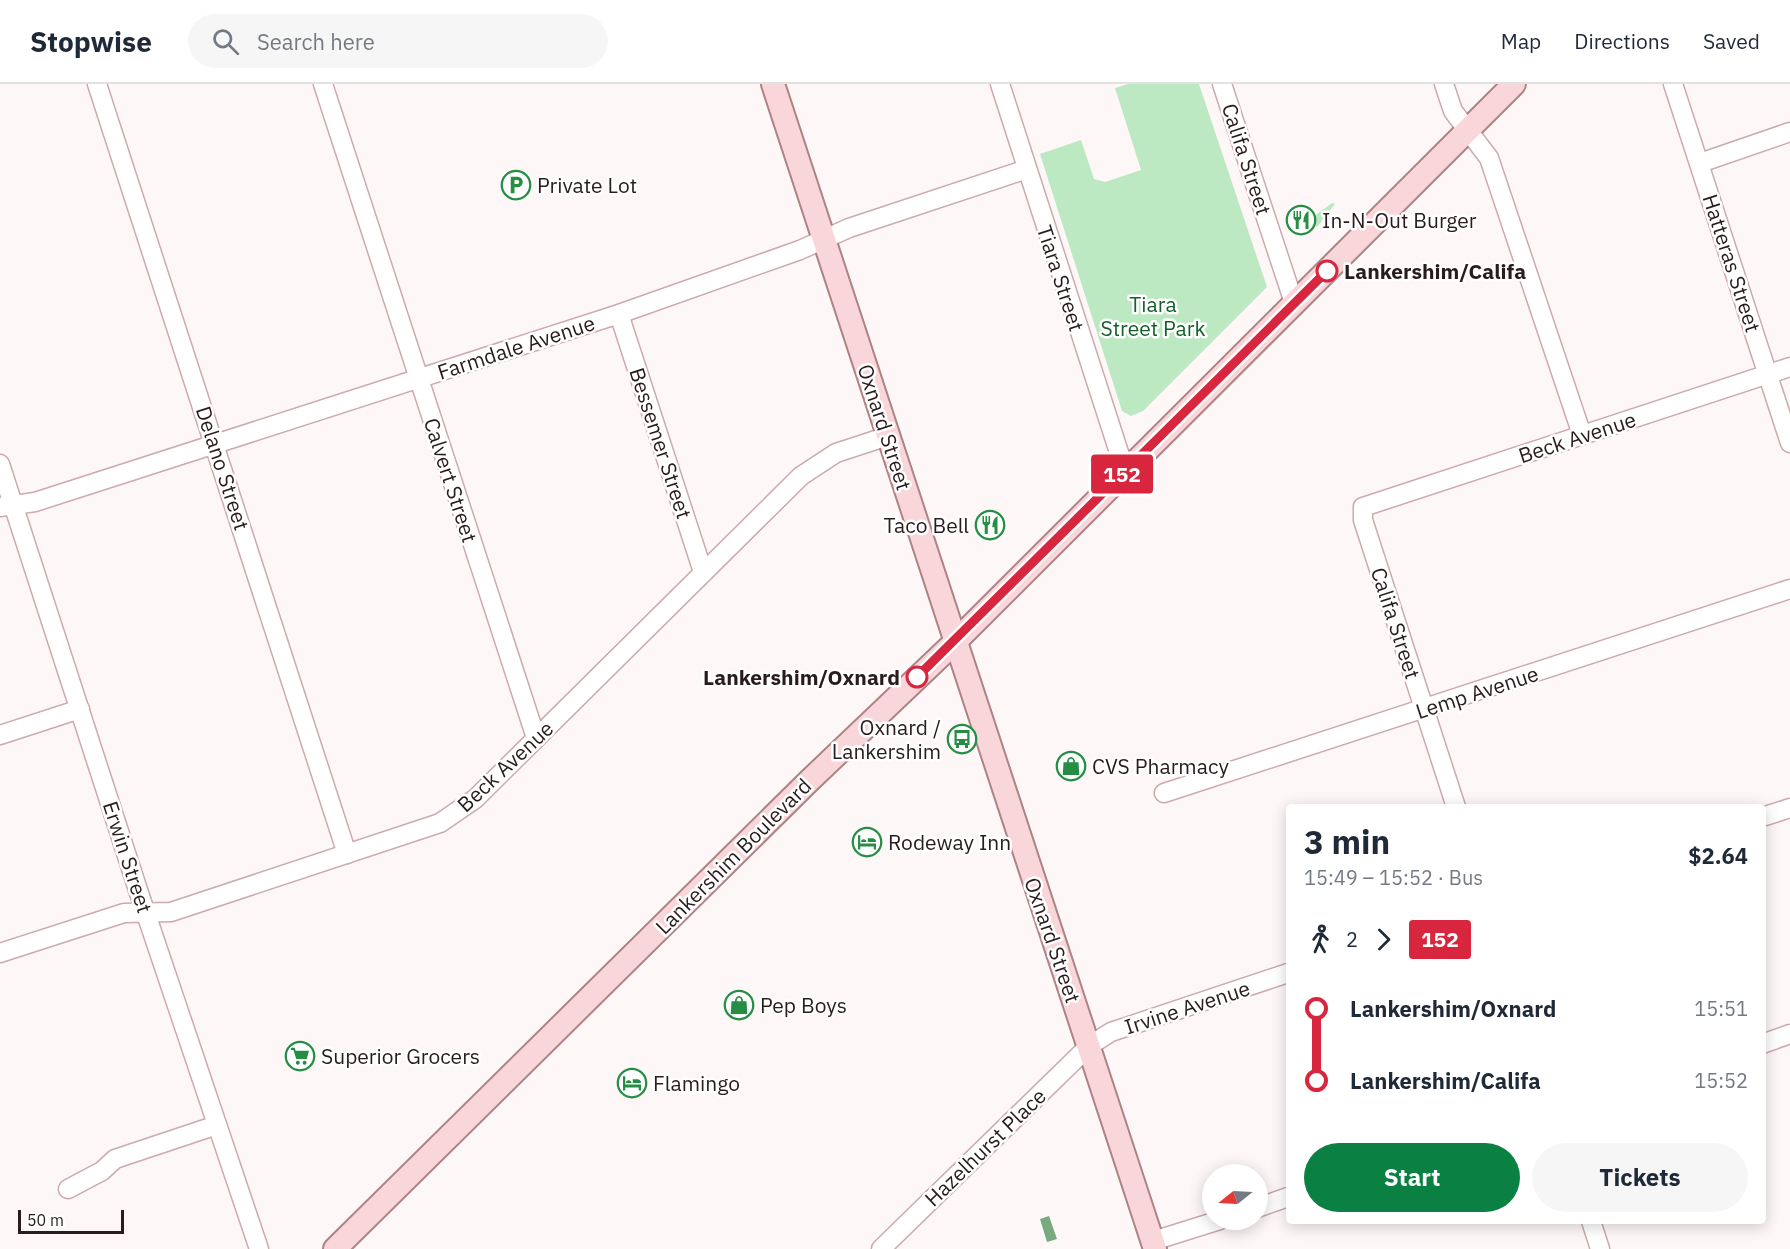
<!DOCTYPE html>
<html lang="en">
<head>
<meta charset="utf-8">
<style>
  body { margin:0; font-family:"IBM Plex Sans",sans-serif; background:#f6f6f7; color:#1f2937; height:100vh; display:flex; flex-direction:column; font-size:22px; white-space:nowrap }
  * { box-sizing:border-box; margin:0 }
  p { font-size:20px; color:#747a83 }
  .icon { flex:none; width:33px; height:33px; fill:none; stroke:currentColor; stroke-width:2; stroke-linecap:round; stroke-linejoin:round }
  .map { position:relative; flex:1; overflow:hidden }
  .drawer { position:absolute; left:1286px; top:720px; width:480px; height:420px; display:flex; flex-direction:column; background:#fff; border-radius:6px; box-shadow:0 3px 15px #0003 }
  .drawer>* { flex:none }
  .badge { padding:0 12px; border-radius:4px; font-size:21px; line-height:39px }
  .needle { width:39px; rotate:252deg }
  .fabs { position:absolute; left:1202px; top:1080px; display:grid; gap:12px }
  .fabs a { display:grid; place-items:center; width:66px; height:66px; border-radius:50%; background:#fff; box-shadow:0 3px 15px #0003; font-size:30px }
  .scale { position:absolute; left:18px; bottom:15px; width:106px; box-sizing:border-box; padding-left:6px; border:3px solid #291c1d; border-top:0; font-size:16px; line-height:21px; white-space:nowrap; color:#291c1d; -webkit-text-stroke:4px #fff; paint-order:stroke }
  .map>.badge { position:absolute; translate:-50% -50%; box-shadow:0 0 0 3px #fff }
  .legs { display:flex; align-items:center; gap:9px; height:66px; padding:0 18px; font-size:20px }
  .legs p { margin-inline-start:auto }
  .overview { display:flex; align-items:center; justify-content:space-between; height:102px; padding:0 18px }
  h1 { font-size:33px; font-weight:700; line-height:45px }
  .cta { display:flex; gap:12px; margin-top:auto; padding:12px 18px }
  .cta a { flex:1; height:69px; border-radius:36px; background:#0b8043; color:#fff; font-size:24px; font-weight:700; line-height:69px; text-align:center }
  .cta a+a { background:#f6f6f7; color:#1f2937 }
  ul { padding:0 18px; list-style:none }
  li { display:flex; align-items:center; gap:21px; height:72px; font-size:22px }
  li i { display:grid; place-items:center; width:9px; height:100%; margin:0 8px; background:currentColor }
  li i::after { content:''; width:15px; height:15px; margin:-8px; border:4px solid; border-radius:50%; background:#fff }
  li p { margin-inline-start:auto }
  li:first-child i { background:linear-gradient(#0000 50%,currentColor 0) }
  li:last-child i { background:linear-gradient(currentColor 50%,#0000 0) }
  header { display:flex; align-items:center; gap:36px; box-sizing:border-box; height:84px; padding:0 30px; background:#fff; border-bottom:2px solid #e0e1e3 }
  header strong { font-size:28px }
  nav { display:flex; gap:33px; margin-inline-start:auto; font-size:21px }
  .search { width:420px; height:54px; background:#f6f6f7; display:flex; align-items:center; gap:15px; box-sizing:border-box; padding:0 21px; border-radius:33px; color:#747a83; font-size:22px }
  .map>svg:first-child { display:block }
  .green { fill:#bce8c2 }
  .water { fill:#78a97f }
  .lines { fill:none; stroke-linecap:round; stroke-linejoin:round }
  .minor-casing { stroke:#ccaaad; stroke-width:21 }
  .major-casing { stroke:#ae8386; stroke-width:26 }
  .minor { stroke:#fff; stroke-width:18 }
  .major { stroke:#f9d6d9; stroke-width:22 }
  .line-1-casing { stroke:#fff; stroke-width:14 }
  .line-1 { stroke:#d7263d; stroke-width:9 }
  .stop-1-dot { fill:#fff; stroke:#d7263d; stroke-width:3 }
  .labels { text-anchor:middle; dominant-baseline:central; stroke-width:5; stroke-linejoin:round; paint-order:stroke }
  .street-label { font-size:21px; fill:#291c1d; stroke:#fff }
  .poi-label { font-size:21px; fill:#291c1d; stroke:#fff; text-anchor:start }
  .stop-label { font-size:21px; font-weight:bold; fill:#291c1d; stroke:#fff; text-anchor:start }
  .park-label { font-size:21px; fill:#155f2b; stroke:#fff }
</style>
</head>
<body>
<header>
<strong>Stopwise</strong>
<div class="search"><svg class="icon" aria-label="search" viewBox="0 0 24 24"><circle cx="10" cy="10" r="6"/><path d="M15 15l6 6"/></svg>Search here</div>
<nav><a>Map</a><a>Directions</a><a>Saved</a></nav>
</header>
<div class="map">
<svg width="1790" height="1165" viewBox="0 0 1790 1165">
  <rect width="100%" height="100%" fill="#fef7f7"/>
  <g class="green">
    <path d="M1128,0H1199L1267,203L1143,327L1131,332L1122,327L1040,70L1081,56L1094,95L1105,98L1141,86L1115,4Z"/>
    <path d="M1332,119L1335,120L1317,143L1309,136Z"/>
  </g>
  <path class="water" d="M1049,1132L1057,1155L1047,1158L1040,1135Z"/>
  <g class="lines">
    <g class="minor-casing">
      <g id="minor">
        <path d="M97,0L347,770"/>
        <path d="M323,0L536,654"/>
        <path d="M1000,0L1125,387"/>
        <path d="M1222,0L1294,219"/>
        <path d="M1444,0L1453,27L1489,74L1582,351"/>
        <path d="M1673,0L1790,359"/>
        <path d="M1700,79L1790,48"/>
        <path d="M619,230L703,488"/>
        <path d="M0,380L138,806L259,1165"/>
        <path d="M0,423L35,418L619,230L800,166L849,144L1027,85"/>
        <path d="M0,651L80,625"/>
        <path d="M1164,709L1790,505"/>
        <path d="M1456,723L1363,436V423L1790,283"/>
        <path d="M1762,733L1790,724"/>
        <path d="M0,869L124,829L171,828L440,739L475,715L801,392L836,369L888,352"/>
        <path d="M1762,960L1790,950"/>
        <path d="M68,1105L102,1087L115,1075L217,1041"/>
        <path d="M1257,1124L1288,1113"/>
        <path d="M1591,1137L1600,1165"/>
        <path d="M1153,1157L1220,1136"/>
        <path d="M881,1165L1089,962L1111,948L1288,889"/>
      </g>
    </g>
    <g class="major-casing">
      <g id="major">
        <path d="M773,0L1155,1165"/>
        <path d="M335,1165L810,696L955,558L1514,0"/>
      </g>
    </g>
    <use href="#minor" class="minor"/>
    <use href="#major" class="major"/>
  </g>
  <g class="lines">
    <g class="line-1-casing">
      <path id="line-1" d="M917,593L1327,187"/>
    </g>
    <use href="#line-1" class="line-1"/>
  </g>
  <defs>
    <g id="parking-ring" transform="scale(1.5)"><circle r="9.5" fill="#fff" stroke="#258e44" stroke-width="1.5"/><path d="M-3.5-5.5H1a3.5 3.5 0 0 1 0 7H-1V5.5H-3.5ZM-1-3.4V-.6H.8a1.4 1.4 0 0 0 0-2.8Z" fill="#258e44"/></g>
    <g id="restaurant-ring" transform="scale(1.5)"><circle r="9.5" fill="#fff" stroke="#258e44" stroke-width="1.5"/><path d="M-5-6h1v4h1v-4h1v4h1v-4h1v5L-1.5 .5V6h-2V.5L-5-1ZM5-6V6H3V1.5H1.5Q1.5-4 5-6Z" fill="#258e44"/></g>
    <g id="bus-ring" transform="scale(1.5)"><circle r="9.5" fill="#fff" stroke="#258e44" stroke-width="1.5"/><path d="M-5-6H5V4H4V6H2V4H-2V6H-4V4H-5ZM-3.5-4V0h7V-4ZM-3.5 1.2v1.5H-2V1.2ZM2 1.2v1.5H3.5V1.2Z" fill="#258e44"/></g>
    <g id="shop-ring" transform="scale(1.5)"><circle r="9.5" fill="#fff" stroke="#258e44" stroke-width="1.5"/><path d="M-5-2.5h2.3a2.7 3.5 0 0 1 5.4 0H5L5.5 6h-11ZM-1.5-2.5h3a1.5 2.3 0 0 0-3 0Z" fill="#258e44"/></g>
    <g id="hotel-ring" transform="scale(1.5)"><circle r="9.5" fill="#fff" stroke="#258e44" stroke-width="1.5"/><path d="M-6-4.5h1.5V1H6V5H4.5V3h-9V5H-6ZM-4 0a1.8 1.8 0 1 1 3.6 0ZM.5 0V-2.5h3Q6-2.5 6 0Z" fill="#258e44"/></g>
    <g id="supermarket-ring" transform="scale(1.5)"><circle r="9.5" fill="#fff" stroke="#258e44" stroke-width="1.5"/><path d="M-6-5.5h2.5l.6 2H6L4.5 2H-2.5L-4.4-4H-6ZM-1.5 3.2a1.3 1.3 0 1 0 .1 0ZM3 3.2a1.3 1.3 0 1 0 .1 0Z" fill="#258e44"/></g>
  </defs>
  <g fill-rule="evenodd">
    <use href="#parking-ring" x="516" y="101"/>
    <use href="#restaurant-ring" x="1301" y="136"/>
    <use href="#restaurant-ring" x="990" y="441"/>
    <use href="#bus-ring" x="962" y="655"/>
    <use href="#shop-ring" x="1071" y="682"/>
    <use href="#hotel-ring" x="867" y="758"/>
    <use href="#shop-ring" x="739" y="921"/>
    <use href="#supermarket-ring" x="300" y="972"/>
    <use href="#hotel-ring" x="632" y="999"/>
  </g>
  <g class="stop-1-dot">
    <circle cx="1327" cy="187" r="10"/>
    <circle cx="917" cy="593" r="10"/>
  </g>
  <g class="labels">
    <g class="street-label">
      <text transform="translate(1247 75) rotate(72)">Califa Street</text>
      <text transform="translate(1732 179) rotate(72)">Hatteras Street</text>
      <text transform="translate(1061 194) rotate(72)">Tiara Street</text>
      <text transform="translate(516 263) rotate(-18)">Farmdale Avenue</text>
      <text transform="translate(885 343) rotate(72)">Oxnard Street</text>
      <text transform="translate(1577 353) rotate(-18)">Beck Avenue</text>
      <text transform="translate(661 359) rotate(72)">Bessemer Street</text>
      <text transform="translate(223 384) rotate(72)">Delano Street</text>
      <text transform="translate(451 396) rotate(72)">Calvert Street</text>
      <text transform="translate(1396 539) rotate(72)">Califa Street</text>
      <text transform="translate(1477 608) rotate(-18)">Lemp Avenue</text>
      <text transform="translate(505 682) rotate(-43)">Beck Avenue</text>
      <text transform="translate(733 772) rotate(-45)">Lankershim Boulevard</text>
      <text transform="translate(128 773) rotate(72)">Erwin Street</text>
      <text transform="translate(1053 856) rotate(71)">Oxnard Street</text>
      <text transform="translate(1187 923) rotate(-18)">Irvine Avenue</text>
      <text transform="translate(985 1063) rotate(-44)">Hazelhurst Place</text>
    </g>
    <g class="poi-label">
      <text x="537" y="101">Private Lot</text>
      <text x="1322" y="136">In-N-Out Burger</text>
      <text x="969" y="441" text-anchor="end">Taco Bell</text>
      <text x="941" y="643" text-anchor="end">Oxnard /<tspan x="941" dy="24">Lankershim</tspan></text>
      <text x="1092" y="682">CVS Pharmacy</text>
      <text x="888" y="758">Rodeway Inn</text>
      <text x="760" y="921">Pep Boys</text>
      <text x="321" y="972">Superior Grocers</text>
      <text x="653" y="999">Flamingo</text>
    </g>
    <g class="stop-label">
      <text x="1344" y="187">Lankershim/Califa</text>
      <text x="900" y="593" text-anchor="end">Lankershim/Oxnard</text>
    </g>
    <g class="park-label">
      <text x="1153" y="220">Tiara<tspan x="1153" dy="24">Street Park</tspan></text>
    </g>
  </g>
</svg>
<div class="fabs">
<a><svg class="needle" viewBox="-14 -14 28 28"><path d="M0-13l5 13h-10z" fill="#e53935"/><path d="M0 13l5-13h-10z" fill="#747a83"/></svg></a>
</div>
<div class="scale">50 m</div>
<b class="badge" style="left:1122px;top:390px;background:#d7263d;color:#fff">152</b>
<section class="drawer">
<div class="overview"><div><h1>3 min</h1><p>15:49 – 15:52 · Bus</p></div><b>$2.64</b></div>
<div class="legs"><svg class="icon" aria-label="walk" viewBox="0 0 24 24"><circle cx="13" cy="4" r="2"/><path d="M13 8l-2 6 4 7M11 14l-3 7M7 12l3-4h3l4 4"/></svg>2<svg class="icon" aria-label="forward" viewBox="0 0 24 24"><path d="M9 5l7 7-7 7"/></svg><b class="badge" style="background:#d7263d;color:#fff">152</b></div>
<ul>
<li><i style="color:#d7263d"></i><b>Lankershim/Oxnard</b><p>15:51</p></li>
<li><i style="color:#d7263d"></i><b>Lankershim/Califa</b><p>15:52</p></li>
</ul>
<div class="cta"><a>Start</a><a>Tickets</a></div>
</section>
</div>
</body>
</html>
